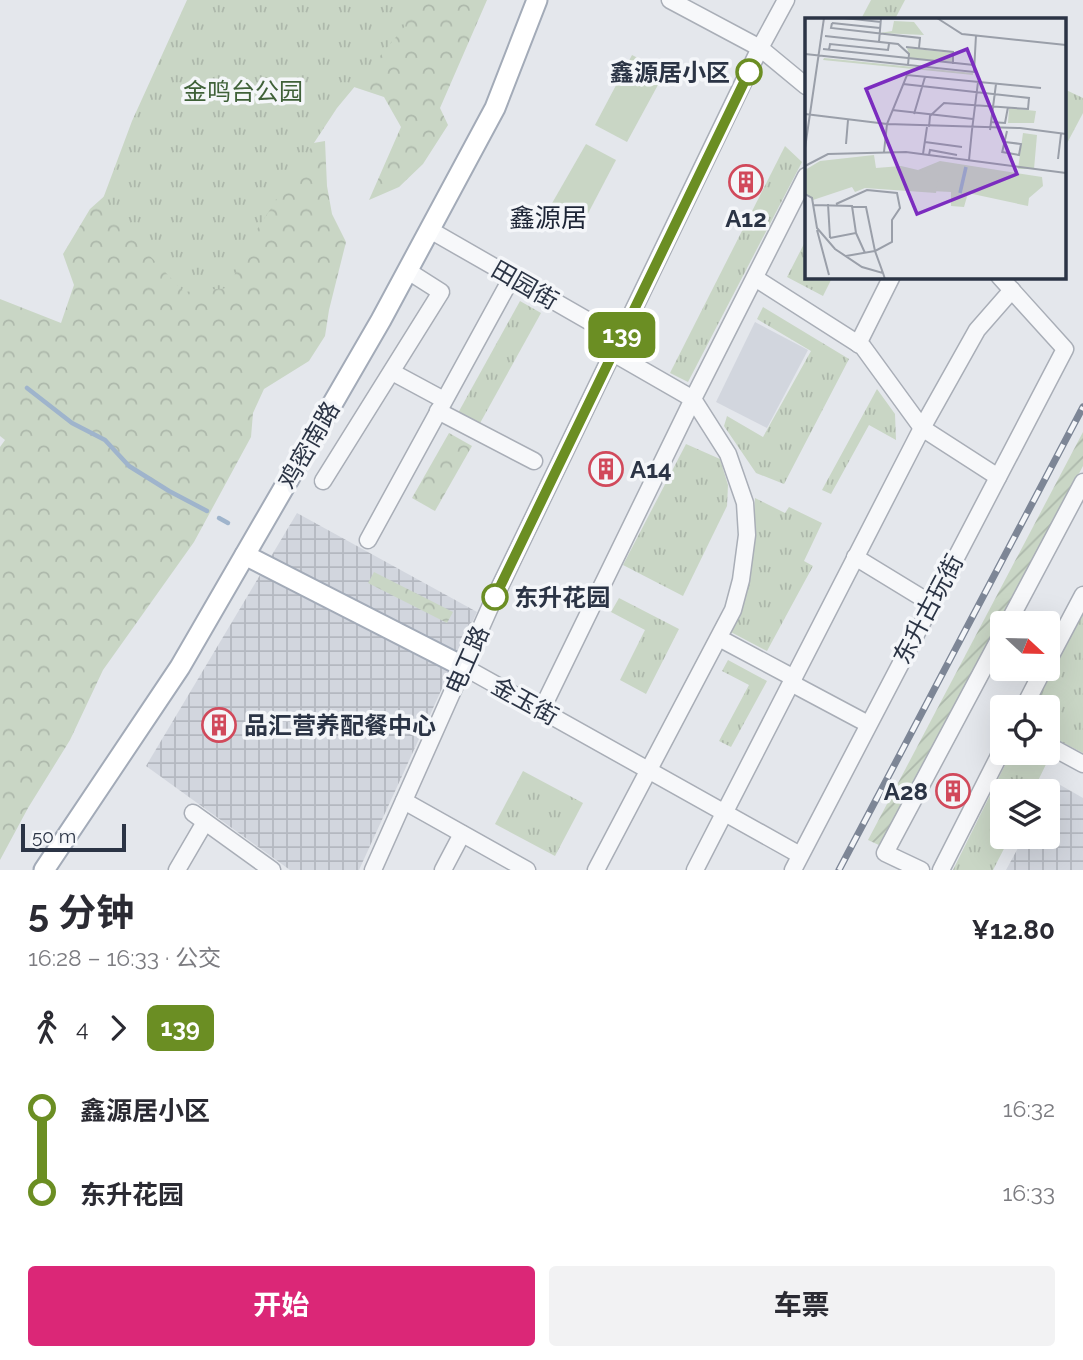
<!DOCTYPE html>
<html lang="zh">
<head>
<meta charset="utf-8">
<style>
  body { margin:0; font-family:Raleway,"Noto Sans SC",sans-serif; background:#f2f2f3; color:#2b2b33; height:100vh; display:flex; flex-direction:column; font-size:26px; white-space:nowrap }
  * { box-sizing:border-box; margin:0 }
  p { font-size:23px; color:#7c7c81 }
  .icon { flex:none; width:38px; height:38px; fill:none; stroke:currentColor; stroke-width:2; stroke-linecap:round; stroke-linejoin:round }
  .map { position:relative; height:870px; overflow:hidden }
  .panel { display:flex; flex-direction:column; background:#fff; flex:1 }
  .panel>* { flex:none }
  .badge { padding:0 14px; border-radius:10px; font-size:24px; line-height:46px }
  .needle { width:46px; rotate:112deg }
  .fabs { position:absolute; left:990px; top:611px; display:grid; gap:14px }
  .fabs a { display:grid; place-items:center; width:70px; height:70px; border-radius:7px; background:#fff; box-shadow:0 7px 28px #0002; font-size:35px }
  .scale { position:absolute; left:21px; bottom:18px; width:105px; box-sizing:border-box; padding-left:7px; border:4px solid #2b3445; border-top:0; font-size:19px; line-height:24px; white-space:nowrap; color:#2b3445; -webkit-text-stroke:5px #f4f6f9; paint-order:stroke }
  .map>.badge { position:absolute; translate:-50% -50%; box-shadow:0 0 0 4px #fff }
  .legs { display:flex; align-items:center; gap:10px; height:77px; padding:0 28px; font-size:23px }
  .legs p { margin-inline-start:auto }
  .overview { display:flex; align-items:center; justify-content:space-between; height:119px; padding:0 28px }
  h1 { font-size:38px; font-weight:700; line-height:52px }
  .cta { display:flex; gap:14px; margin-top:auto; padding:14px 28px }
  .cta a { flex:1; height:80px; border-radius:7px; background:#db2777; color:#fff; font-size:28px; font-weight:700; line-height:80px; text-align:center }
  .cta a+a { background:#f2f2f3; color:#2b2b33 }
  ul { padding:0 28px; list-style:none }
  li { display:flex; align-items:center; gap:24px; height:84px; font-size:26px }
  li i { display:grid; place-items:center; width:10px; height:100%; margin:0 9px; background:currentColor }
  li i::after { content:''; width:18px; height:18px; margin:-9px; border:5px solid; border-radius:50%; background:#fff }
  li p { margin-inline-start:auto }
  li:first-child i { background:linear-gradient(#0000 50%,currentColor 0) }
  li:last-child i { background:linear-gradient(currentColor 50%,#0000 0) }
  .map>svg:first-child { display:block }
  .built { fill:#d2d6de }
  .industrial { fill:url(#industrial-grid) }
  .grass { fill:#c9d6c5 }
  .forest { fill:url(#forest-crowns) }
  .park { fill:url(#park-tufts) }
  .garden { fill:url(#garden-furrows) }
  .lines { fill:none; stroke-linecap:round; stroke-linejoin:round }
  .stream { stroke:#9fb4cc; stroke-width:4.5 }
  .minor-casing { stroke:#a9aeb7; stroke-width:19 }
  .major-casing { stroke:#a3abb8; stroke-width:23 }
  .minor { stroke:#f7f8fa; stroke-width:16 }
  .major { stroke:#fff; stroke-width:19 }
  .rail-casing { stroke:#7d8696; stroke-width:7 }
  .rail { stroke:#f4f6f9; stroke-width:4.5; stroke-dasharray:13; stroke-linecap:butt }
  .line-1-casing { stroke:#fff; stroke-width:16 }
  .line-1 { stroke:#6b8e23; stroke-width:10 }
  .stop-1-dot { fill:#fff; stroke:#6b8e23; stroke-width:3.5 }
  .labels { text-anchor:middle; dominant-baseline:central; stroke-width:7; stroke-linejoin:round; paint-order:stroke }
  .stop-label { font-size:24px; font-weight:bold; fill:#2b3445; stroke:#f4f6f9; text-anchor:end }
  .park-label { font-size:24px; fill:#3f6138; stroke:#f4f6f9 }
  .poi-label { font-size:24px; font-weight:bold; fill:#2b3445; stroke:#f4f6f9; text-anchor:start }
  .street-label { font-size:24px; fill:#2b3445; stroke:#f4f6f9 }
  .neighbourhood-label { font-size:26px; fill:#1d2536; stroke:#f4f6f9 }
  .inset-river { fill:none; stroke:#9fb4cc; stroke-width:3.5 }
  .inset-road { fill:none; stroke:#9a9fa9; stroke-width:2 }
  .view { fill:#7b2cbf; fill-opacity:0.15; stroke:#7b2cbf; stroke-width:3.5 }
  .inset-edge { fill:none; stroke:#2b3445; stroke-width:3.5 }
</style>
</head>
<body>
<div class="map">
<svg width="1083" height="870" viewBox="0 0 1083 870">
  <defs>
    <pattern id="industrial-grid" width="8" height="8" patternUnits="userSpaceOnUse" patternTransform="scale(1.75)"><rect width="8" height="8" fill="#d2d6de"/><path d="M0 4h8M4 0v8" fill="none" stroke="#b4b8c0"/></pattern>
    <pattern id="forest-crowns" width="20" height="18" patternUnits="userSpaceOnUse" patternTransform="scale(1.75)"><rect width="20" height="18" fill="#c9d6c5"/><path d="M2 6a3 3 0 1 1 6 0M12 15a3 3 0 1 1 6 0" fill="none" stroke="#adb8ab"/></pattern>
    <pattern id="park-tufts" width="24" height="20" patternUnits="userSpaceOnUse" patternTransform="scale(1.75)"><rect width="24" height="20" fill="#c9d6c5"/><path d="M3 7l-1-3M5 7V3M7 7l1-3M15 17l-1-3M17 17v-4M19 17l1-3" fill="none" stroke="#adb8ab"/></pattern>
    <pattern id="garden-furrows" width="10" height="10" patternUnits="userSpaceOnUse" patternTransform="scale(1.75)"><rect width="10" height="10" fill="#c9d6c5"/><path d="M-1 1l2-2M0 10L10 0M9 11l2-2" fill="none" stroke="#adb8ab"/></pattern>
  </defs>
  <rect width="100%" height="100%" fill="#e4e7ec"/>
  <path class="built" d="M755,322L808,350L767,428L716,402Z"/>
  <g class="industrial">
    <path d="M297,513L477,612L359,870H290L146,766Z"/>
    <path d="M1055,782L1083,798V870H1006L1024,837L1048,836V794Z"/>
  </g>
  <g class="grass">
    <path d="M632,55L665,72L627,142L595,125Z"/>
    <path d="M586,144L616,160L583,223L551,205Z"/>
  </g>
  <g class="forest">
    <path d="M376,0H487L440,108L448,125L423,164L399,187L369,200L401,127L384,97L348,85Z"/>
    <path d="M325,141L327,186L332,214L346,242L329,310L325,336L309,361L264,389L253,413L251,437L194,542L103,670L70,740L28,808L0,860V447L5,440L0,436V299L61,323L74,285L63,254L90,209L128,175Z"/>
    <path d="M449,433L472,446L435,511L412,498Z"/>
    <path d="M374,572L453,612L447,623L368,583Z"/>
  </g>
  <g class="park">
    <path d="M187,0H409L405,26L337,108L248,243L229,288L184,292L101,204L132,121Z"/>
    <path d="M871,0H905L895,19H861Z"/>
    <path d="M1064,89L1083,98V113L1064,149Z"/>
    <path d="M785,146L802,162L688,382L670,373Z"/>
    <path d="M806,240V258L804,263L806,265V276L832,278L823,296L787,277Z"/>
    <path d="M520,301L541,313L479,425L458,413Z"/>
    <path d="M763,307L849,359L784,484L756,473L724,426L727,416L763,437L811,351L757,319Z"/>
    <path d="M877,389L895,414L896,440L869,425L831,494L822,490Z"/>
    <path d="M686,444L720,459L728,485L727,506L683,596L623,565Z"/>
    <path d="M755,498L785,513L789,507L822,523L804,561L813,566L767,651L727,630L750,572Z"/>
    <path d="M619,598L679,629L646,694L620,680L645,630L611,612Z"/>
    <path d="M1083,613V753L1048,735V707H1034Z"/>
    <path d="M728,660L767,681L731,747L719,741L749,685L722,671Z"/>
    <path d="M1011,753L1051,754L1033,791H1003V836L1010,837L993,870H953Z"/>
    <path d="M523,771L583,803L555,856L495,824Z"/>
  </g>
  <path class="garden" d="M1083,432V466L881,846L868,840Z"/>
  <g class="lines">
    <g class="stream">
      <path d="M27,388L72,423L105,440L129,466L169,491L207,511"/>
      <path d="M219,518L228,523"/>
    </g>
    <g class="minor-casing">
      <g id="minor">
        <path d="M670,0L760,48L806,86"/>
        <path d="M430,230L620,339"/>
        <path d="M755,278L863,347L922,428L998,477"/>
        <path d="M858,344L892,276"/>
        <path d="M392,372L444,400"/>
        <path d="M438,411L534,461"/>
        <path d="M323,481L441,292L408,271"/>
        <path d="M368,540L512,277"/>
        <path d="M855,557L932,604"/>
        <path d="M1008,623L1083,482"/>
        <path d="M719,638L794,678"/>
        <path d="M1048,661L1083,595"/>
        <path d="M464,667L800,855"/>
        <path d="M791,683L868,724"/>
        <path d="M1024,707L1044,668"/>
        <path d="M541,711L693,399L806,176"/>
        <path d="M1048,745L1083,764"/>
        <path d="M404,801L527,870"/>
        <path d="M193,813L272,870"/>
        <path d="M177,870L205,822"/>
        <path d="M373,870L491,605L760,48L786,0"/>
        <path d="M443,870L462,834"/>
        <path d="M596,870L733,610L741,580L747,535L745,503L728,454L693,399L613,353"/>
        <path d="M695,870L922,428L977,330L1012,290"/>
        <path d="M793,870L1065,349L999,276"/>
        <path d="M921,870L885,853L1003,632"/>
        <path d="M941,870L1003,748"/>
      </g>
    </g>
    <g class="major-casing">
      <g id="major">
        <path d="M245,555L464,667"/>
        <path d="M44,870L180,667L381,320L495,108L537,0"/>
      </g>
    </g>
    <use href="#minor" class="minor"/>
    <use href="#major" class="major"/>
    <g class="rail-casing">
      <path id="rail" d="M839,870L1083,407"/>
    </g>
    <use href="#rail" class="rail"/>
  </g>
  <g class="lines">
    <g class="line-1-casing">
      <path id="line-1" d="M495,597L749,72"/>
    </g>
    <use href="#line-1" class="line-1"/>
  </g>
  <defs>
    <g id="building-ring" transform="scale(1.75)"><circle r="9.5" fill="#f4f6f9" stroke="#d1495b" stroke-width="1.5"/><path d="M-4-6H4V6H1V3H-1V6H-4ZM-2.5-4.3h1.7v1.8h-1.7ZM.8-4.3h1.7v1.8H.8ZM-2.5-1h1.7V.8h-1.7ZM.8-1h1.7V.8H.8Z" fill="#d1495b"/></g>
  </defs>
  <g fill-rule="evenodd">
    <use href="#building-ring" x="746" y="182"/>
    <use href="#building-ring" x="606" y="469"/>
    <use href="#building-ring" x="219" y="725"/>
    <use href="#building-ring" x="953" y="791"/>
  </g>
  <g class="stop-1-dot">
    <circle cx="749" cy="72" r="12"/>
    <circle cx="495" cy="597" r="12"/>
  </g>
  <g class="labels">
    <g class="stop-label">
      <text x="730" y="72">鑫源居小区</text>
      <text x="514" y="597" text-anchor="start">东升花园</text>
    </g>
    <g class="park-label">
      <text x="243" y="91">金鸣台公园</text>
    </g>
    <g class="poi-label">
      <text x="746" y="218" text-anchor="middle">A12</text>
      <text x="630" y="469">A14</text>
      <text x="244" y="725">品汇营养配餐中心</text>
      <text x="928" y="791" text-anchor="end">A28</text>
    </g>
    <g class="street-label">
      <text transform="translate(525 285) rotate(30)">田园街</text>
      <text transform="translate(309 445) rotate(-60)">鸡密南路</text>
      <text transform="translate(928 609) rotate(-62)">东升古玩街</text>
      <text transform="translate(467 660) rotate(-66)">电工路</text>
      <text transform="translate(525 701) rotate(29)">金玉街</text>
    </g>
    <g class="neighbourhood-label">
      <text x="548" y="218">鑫源居</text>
    </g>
  </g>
  <g transform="translate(805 18)">
    <rect width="261" height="261" fill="#e4e7ec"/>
    <path d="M204,90L231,93L229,105H203ZM135,143L237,159L238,168L224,180L223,188L163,175L159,189L146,188V174L126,173L113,152Z" fill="#c9d6c5"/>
    <path d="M89,3L109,4L119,17L75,15L87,13ZM102,30L148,35L147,44L105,40ZM218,115L232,117L229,151H213ZM69,137L71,150L96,148L134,157L131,175L60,170L50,174L47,169L8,182L0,175V152L15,143Z" fill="#c9d6c5"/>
    <path d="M19,40L168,55V57L18,42Z" fill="#c9d6c5"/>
    <path class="inset-river" d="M155,175L161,149"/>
    <path class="inset-road" d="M39,0L76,4M81,0H110M132,0L157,16L261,27M27,5L26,10L115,20L114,30M27,5L75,10M20,18L93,26L104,36L103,47M74,24L76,0M101,29L148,34V46M18,31L169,47M24,32L25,26L83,32L84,26M0,36L169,54L171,17M98,66L224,80L223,91L139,85L125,98L124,109M87,92L168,101M0,96L82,106L215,110L261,116M109,96L120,59M186,104L200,105L203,89M167,112L173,64M185,112L191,66M120,124L157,129M41,126L43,102M0,130L19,0M79,134L82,106L102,57L236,70M197,134L214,137L216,126L200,124M197,135L202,113M118,136L122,109M124,137L125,132L152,137M253,141L256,116M164,142L167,112M0,148L23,136L101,134L261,155M0,176L7,180L12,210L30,231L57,249L78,255L80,261M23,186L25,220M31,186L62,172L92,175L95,190L87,202V224L70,233L78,255M8,187L47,188L51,215L25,220M12,212L24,257M51,215L60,235M41,238L70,233L61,189H48"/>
    <path class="view" d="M162,31L212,156L112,196L61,71Z"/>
    <rect width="261" height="261" class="inset-edge"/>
  </g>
</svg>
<div class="fabs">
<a><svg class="needle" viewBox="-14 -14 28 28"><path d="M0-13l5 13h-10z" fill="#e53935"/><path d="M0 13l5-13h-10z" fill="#7c7c81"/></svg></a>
<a><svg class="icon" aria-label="locate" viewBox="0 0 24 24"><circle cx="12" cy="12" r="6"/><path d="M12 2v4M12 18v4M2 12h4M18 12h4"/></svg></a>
<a><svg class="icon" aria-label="layers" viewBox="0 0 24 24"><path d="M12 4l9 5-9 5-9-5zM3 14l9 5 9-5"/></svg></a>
</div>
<div class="scale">50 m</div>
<b class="badge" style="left:622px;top:335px;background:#6b8e23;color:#fff">139</b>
</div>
<section class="panel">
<div class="overview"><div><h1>5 分钟</h1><p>16:28 – 16:33 · 公交</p></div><b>¥12.80</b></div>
<div class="legs"><svg class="icon" aria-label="walk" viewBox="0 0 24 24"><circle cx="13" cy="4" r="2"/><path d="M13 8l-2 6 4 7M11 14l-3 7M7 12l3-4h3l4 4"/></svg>4<svg class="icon" aria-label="forward" viewBox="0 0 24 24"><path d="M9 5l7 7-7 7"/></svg><b class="badge" style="background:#6b8e23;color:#fff">139</b></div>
<ul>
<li><i style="color:#6b8e23"></i><b>鑫源居小区</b><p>16:32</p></li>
<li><i style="color:#6b8e23"></i><b>东升花园</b><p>16:33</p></li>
</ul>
<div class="cta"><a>开始</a><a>车票</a></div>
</section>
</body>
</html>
